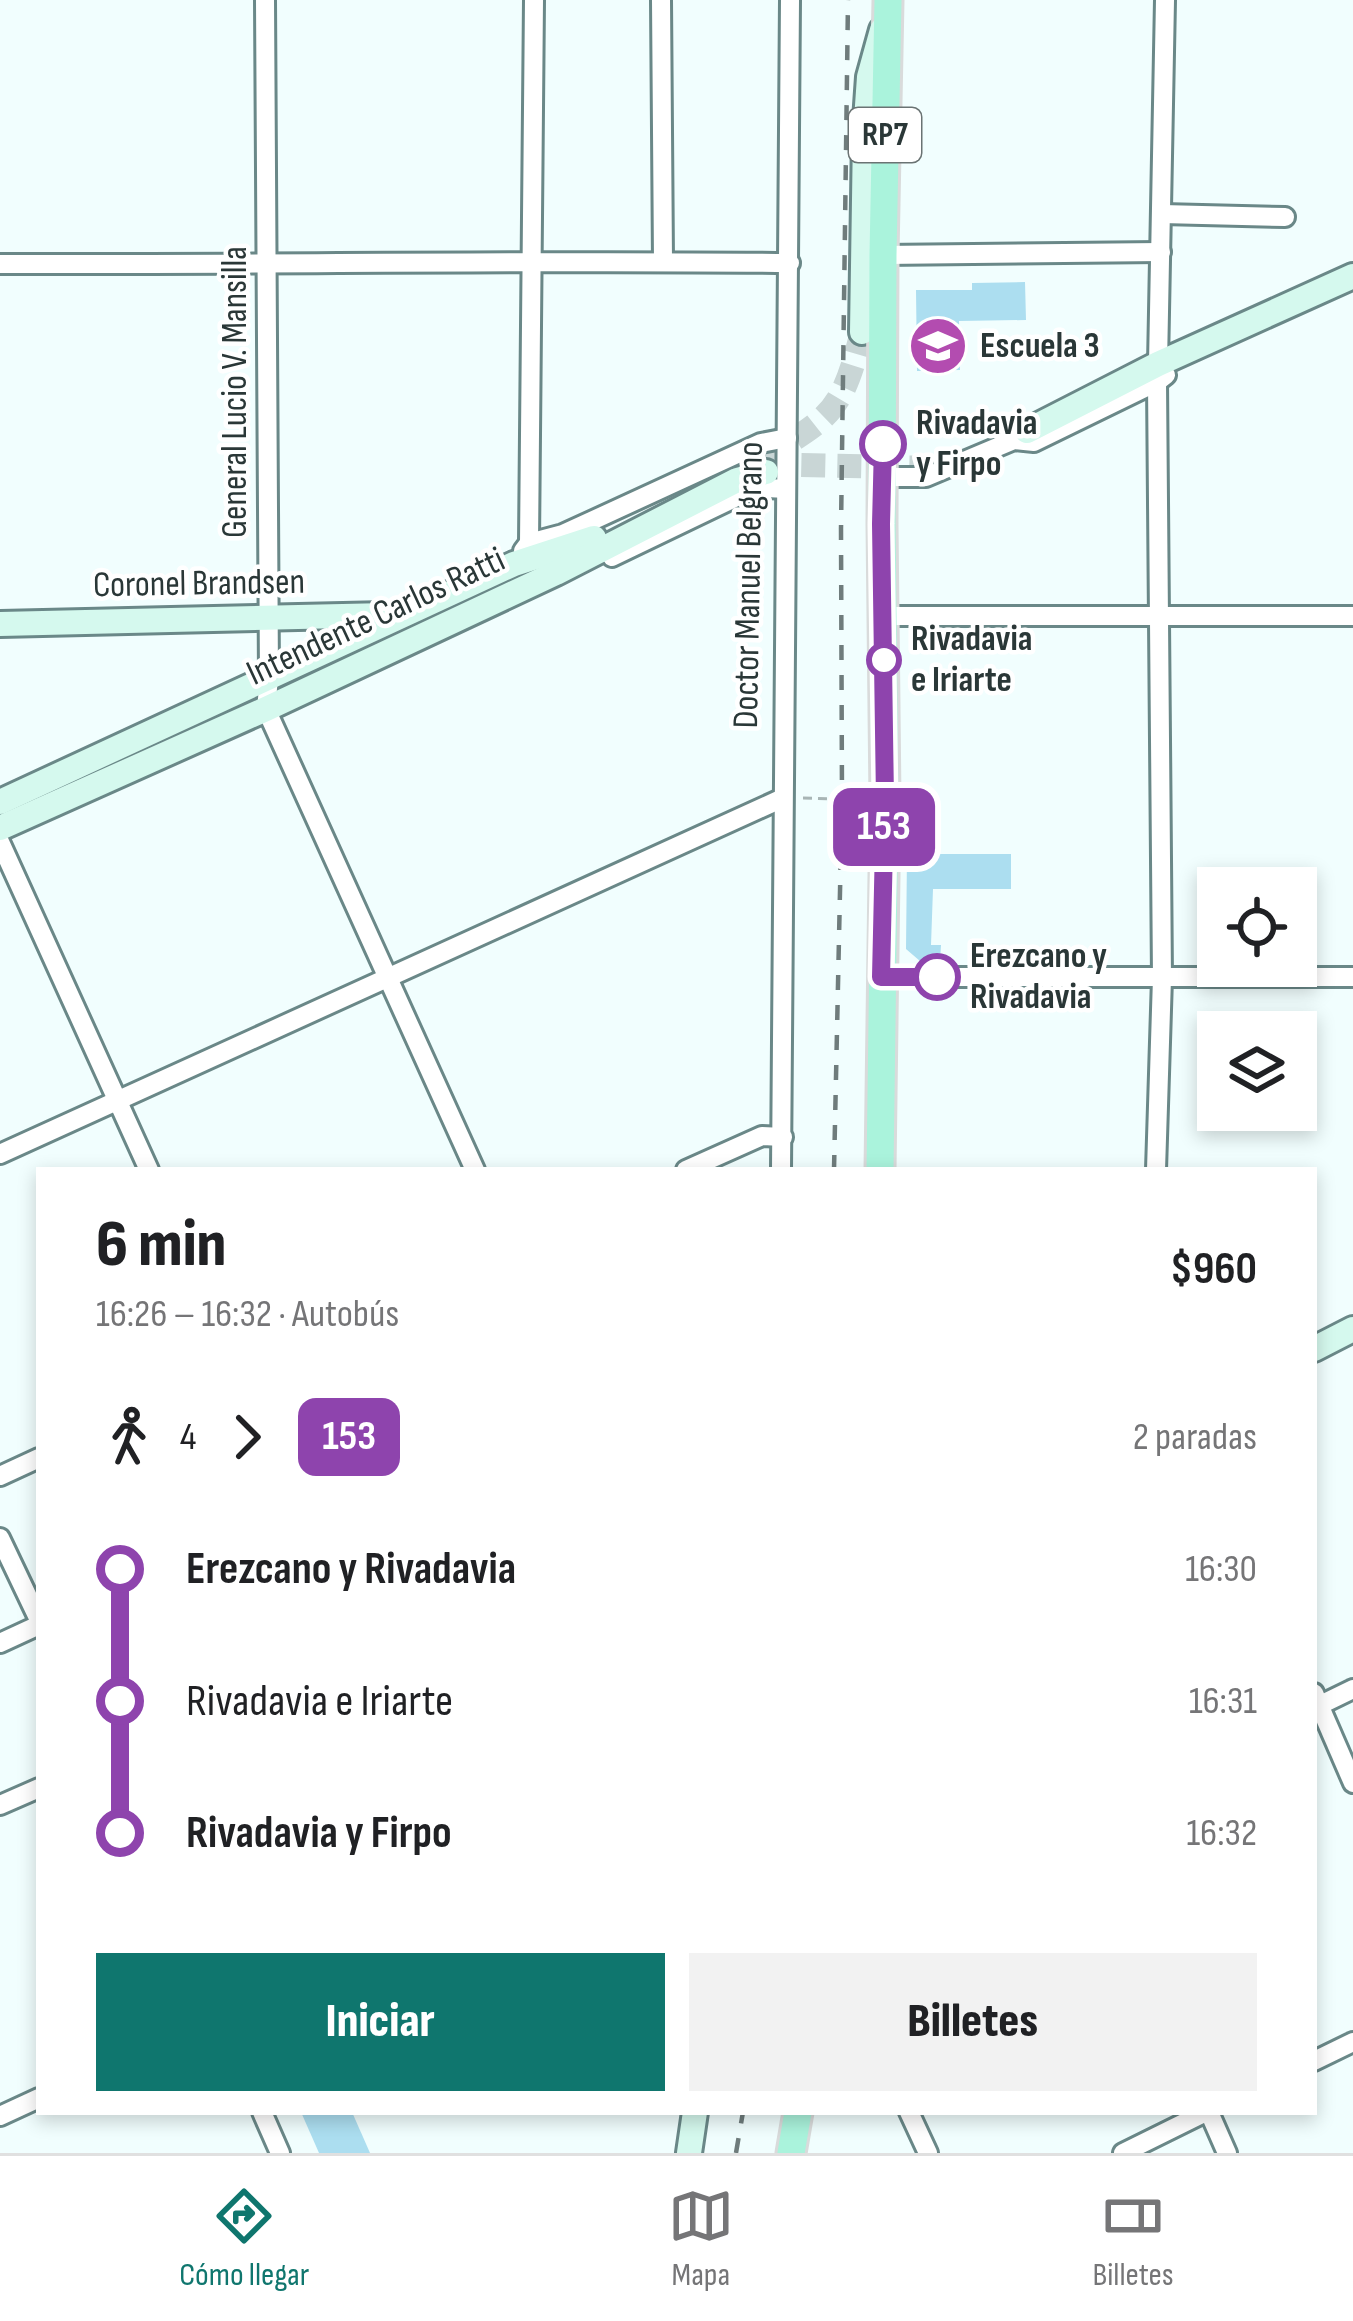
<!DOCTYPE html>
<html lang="es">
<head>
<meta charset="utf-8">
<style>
  body { margin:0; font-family:"Sofia Sans Condensed",sans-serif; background:#f2f2f2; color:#202124; height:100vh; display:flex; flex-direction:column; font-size:45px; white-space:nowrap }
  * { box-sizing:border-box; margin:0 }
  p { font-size:39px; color:#757577 }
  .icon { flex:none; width:66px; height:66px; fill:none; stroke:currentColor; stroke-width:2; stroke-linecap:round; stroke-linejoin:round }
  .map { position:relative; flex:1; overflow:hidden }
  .drawer { position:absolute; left:36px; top:1167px; width:1281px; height:948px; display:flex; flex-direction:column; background:#fff; border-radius:0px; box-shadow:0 6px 18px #0003 }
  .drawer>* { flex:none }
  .badge { padding:0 24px; border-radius:18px; font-size:42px; line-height:78px }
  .controls { position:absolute; left:1197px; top:867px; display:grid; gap:24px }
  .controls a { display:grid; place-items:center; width:120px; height:120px; border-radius:0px; background:#fff; box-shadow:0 6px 18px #0003; font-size:60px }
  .map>.badge { position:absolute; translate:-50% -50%; box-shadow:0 0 0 6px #fff }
  .legs { display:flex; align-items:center; gap:18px; height:132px; padding:0 60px; font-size:39px }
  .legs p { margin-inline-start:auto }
  .headline { display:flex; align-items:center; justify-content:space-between; height:204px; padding:0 60px }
  h1 { font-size:66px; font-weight:800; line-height:90px }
  .action { display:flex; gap:24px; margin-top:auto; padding:24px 60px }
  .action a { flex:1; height:138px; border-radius:0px; background:#0f766e; color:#fff; font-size:48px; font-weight:800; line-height:138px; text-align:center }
  .action a+a { background:#f2f2f2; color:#202124 }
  ul { padding:0 60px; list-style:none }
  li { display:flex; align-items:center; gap:42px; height:132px; font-size:45px }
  li i { display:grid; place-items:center; width:18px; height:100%; margin:0 15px; background:currentColor }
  li i::after { content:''; width:30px; height:30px; margin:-15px; border:9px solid; border-radius:50%; background:#fff }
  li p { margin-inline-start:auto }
  li:first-child i { background:linear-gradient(#0000 50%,currentColor 0) }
  li:last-child i { background:linear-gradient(currentColor 50%,#0000 0) }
  .tab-bar { display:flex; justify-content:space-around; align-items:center; height:168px; border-top:3px solid #e0e0e0; background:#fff; font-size:33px; color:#757577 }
  .tab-bar a { display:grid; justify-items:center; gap:6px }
  .tab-bar .selected { color:#0f766e }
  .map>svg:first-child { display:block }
  .building { fill:#acdef0 }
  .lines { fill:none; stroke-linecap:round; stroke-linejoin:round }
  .secondary-tunnel { stroke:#c9d6d6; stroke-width:24; stroke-dasharray:24 12; stroke-linecap:butt }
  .street-casing { stroke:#6a8888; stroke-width:24 }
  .secondary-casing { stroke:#6a8888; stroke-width:30 }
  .primary-casing { stroke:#d9dbdb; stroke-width:33 }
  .path { stroke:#a8b5b5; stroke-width:3; stroke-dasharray:9 6; stroke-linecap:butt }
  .street { stroke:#fff; stroke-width:18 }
  .secondary { stroke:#d5f9ee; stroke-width:24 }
  .primary { stroke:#aaf3dc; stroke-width:27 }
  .rail { stroke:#6f7c7c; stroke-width:4.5; stroke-dasharray:15 15; stroke-linecap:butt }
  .line-1-casing { stroke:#fff; stroke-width:27 }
  .line-1 { stroke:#8e44ad; stroke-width:18 }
  .stop-1-dot { fill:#fff; stroke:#8e44ad; stroke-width:6 }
  .labels { text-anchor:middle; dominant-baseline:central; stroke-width:9; stroke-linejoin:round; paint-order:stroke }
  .shield { fill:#fff; stroke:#6a7373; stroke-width:3 }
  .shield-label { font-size:33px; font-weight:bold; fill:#2a3737 }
  .poi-label { font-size:36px; font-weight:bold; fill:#2a3737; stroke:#fff; text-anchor:start }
  .street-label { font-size:36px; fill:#2a3737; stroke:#fff }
  .stop-label { font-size:36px; font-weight:bold; fill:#2a3737; stroke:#fff; text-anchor:start }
</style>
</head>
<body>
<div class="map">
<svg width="1353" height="2153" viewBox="0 0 1353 2153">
  <rect width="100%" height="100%" fill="#f1fefe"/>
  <g class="building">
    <path d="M1025,282L1026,320L959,321L960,370L917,371L916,290H972V283Z"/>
    <path d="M907,854H1011V889H933L931,945H941L940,961H920L906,949Z"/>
    <path d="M301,2112H352L370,2153H319Z"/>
  </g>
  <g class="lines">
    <g class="secondary-tunnel">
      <path d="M764,457C833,417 842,410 862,332"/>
      <path d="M766,472L801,465L937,468"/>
    </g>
    <g class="street-casing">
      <g id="street">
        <path d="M265,0L269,678L266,709L475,1170"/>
        <path d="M661,0L663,261"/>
        <path d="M1162,214L1285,217"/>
        <path d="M883,255L1161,252"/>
        <path d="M0,264C263,265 527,260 790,263"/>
        <path d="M1158,364L1165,0"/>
        <path d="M882,477H926L1014,440L1034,442L1157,382L1166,375"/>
        <path d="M529,543L534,0"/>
        <path d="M523,551L529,543L563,534L761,443L787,438"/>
        <path d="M612,557L749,491L767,488L786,489"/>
        <path d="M883,616H1353"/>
        <path d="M0,842L149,1170"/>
        <path d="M881,977H1353"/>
        <path d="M0,1154L783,798"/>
        <path d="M686,1170L762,1136L783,1137"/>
        <path d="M781,1170L790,0"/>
        <path d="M1156,1170L1162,978L1157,382"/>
        <path d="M0,1476L39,1458"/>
        <path d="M0,1538L39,1620"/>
        <path d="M0,1643L39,1625"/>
        <path d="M1314,1693L1353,1783"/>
        <path d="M1314,1708L1353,1689"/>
        <path d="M0,1805L39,1788"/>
        <path d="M1314,2061L1353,2042"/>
        <path d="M262,2112L280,2153"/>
        <path d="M909,2112L928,2153"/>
        <path d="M1209,2112L1227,2153"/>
        <path d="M0,2116L39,2098"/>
        <path d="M1123,2153L1206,2112"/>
      </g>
    </g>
    <g class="secondary-casing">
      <g id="secondary">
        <path d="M862,332L865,134L869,77L882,30"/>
        <path d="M1027,431L1158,364L1353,276"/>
        <path d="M0,624L387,615"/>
        <path d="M0,802L514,564L594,538"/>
        <path d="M0,828L266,709L556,573L737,480L766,472"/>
        <path d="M1314,1349L1353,1329"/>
        <path d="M689,2153L695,2112"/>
      </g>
    </g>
    <g class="primary-casing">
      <g id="primary">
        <path d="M880,1170L885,800L882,524L883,255L888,0"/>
        <path d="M791,2153L798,2112"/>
      </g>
    </g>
    <path class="path" d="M803,798L865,800"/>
    <use href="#street" class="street"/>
    <use href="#secondary" class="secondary"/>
    <use href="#primary" class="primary"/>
    <g class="rail">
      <path d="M834,1170L842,799L841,529L848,0"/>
      <path d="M736,2153L743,2112"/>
    </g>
  </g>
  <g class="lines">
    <g class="line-1-casing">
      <path id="line-1" d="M883,444L881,524L885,800L881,977H937"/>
    </g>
    <use href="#line-1" class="line-1"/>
  </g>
  <defs>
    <g id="school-disc" transform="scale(3)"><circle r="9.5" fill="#b34cb0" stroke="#fff"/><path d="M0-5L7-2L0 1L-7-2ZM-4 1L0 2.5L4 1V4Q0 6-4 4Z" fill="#fff"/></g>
  </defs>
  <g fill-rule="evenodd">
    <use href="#school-disc" x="938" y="346"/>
  </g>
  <g class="stop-1-dot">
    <circle cx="883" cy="444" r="21"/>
    <circle cx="884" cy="660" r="15"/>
    <circle cx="937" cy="977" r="21"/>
  </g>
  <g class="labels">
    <rect class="shield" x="849" y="108" width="72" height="54" rx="9"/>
    <g class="shield-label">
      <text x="885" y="135">RP7</text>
    </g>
    <g class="poi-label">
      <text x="980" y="346">Escuela 3</text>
    </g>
    <g class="street-label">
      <text transform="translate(235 392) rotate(-90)">General Lucio V. Mansilla</text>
      <text transform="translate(199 584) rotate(-1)">Coronel Brandsen</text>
      <text transform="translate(749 585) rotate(-89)">Doctor Manuel Belgrano</text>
      <text transform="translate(376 617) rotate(-25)">Intendente Carlos Ratti</text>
    </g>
    <g class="stop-label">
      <text x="916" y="423">Rivadavia<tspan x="916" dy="41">y Firpo</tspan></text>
      <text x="911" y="639">Rivadavia<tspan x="911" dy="41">e Iriarte</tspan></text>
      <text x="970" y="956">Erezcano y<tspan x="970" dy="41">Rivadavia</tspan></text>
    </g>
  </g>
</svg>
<div class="controls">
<a><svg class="icon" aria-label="locate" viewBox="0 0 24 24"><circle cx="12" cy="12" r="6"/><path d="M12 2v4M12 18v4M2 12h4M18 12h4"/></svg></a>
<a><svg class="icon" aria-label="layers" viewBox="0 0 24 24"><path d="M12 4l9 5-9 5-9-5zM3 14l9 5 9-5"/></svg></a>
</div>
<b class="badge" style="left:884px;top:827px;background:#8e44ad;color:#fff">153</b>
<section class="drawer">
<div class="headline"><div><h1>6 min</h1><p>16:26 – 16:32 · Autobús</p></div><b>$960</b></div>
<div class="legs"><svg class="icon" aria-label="walk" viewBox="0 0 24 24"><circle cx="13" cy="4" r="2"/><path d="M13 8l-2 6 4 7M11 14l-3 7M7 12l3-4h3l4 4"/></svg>4<svg class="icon" aria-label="forward" viewBox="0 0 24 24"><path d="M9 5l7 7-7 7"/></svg><b class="badge" style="background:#8e44ad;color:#fff">153</b><p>2 paradas</p></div>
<ul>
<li><i style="color:#8e44ad"></i><b>Erezcano y Rivadavia</b><p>16:30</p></li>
<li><i style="color:#8e44ad"></i><span>Rivadavia e Iriarte</span><p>16:31</p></li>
<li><i style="color:#8e44ad"></i><b>Rivadavia y Firpo</b><p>16:32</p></li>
</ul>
<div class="action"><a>Iniciar</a><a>Billetes</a></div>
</section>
</div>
<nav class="tab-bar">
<a class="selected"><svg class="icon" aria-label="directions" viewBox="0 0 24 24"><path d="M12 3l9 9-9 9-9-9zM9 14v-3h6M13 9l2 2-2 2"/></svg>Cómo llegar</a>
<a><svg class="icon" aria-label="map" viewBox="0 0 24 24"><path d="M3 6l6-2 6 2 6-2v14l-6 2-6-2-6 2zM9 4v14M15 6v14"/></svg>Mapa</a>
<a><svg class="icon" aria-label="tickets" viewBox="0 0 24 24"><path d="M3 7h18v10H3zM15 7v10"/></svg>Billetes</a>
</nav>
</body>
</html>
